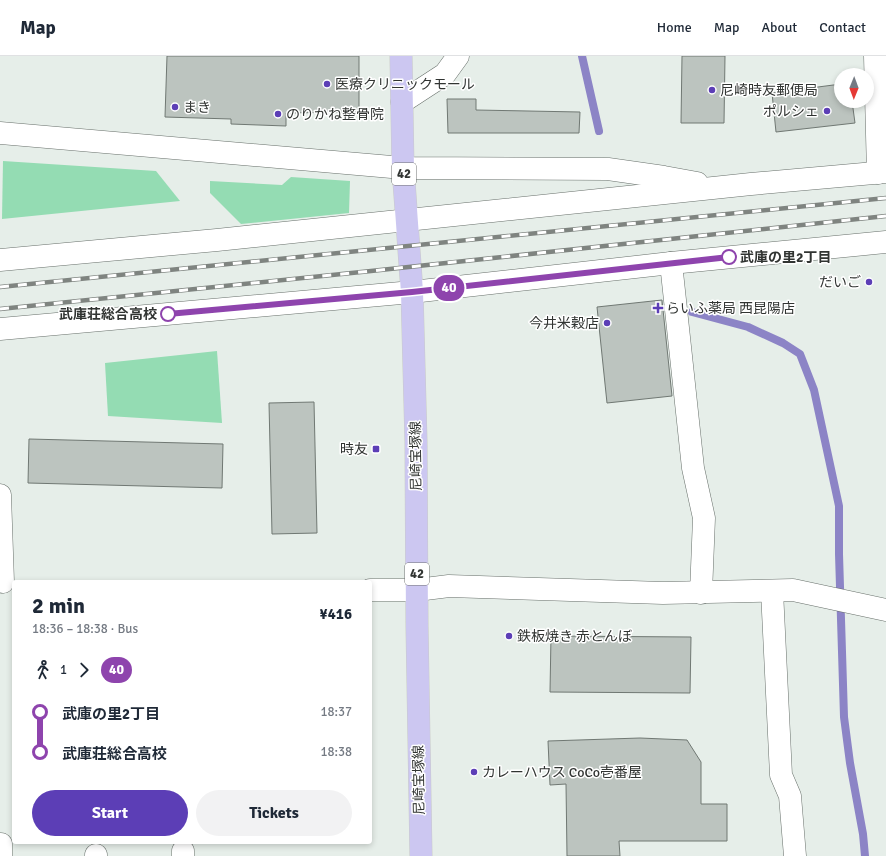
<!DOCTYPE html>
<html lang="en">
<head>
<meta charset="utf-8">
<style>
  body { margin:0; font-family:Signika,"Noto Sans JP",sans-serif; background:#f2f2f3; color:#1f2937; height:100vh; display:flex; flex-direction:column; font-size:15px; white-space:nowrap }
  * { box-sizing:border-box; margin:0 }
  p { font-size:13px; color:#747a83 }
  .icon { flex:none; width:22px; height:22px; fill:none; stroke:currentColor; stroke-width:2; stroke-linecap:round; stroke-linejoin:round }
  .map { position:relative; flex:1; overflow:hidden }
  .drawer { position:absolute; left:12px; top:524px; width:360px; height:264px; display:flex; flex-direction:column; background:#fff; border-radius:4px; box-shadow:0 2px 6px #0003 }
  .drawer>* { flex:none }
  .badge { padding:0 8px; border-radius:13px; font-size:14px; line-height:26px }
  .needle { width:26px; rotate:181deg }
  .buttons { position:absolute; left:834px; top:12px; display:grid; gap:8px }
  .buttons a { display:grid; place-items:center; width:40px; height:40px; border-radius:50%; background:#fff; box-shadow:0 2px 6px #0003; font-size:20px }
  .map>.badge { position:absolute; translate:-50% -50%; box-shadow:0 0 0 2px #fff }
  .legs { display:flex; align-items:center; gap:6px; height:44px; padding:0 20px; font-size:13px }
  .legs p { margin-inline-start:auto }
  .headline { display:flex; align-items:center; justify-content:space-between; height:68px; padding:0 20px }
  h1 { font-size:22px; font-weight:700; line-height:30px }
  .button { display:flex; gap:8px; margin-top:auto; padding:8px 20px }
  .button a { flex:1; height:46px; border-radius:24px; background:#5c3eb6; color:#fff; font-size:16px; font-weight:700; line-height:46px; text-align:center }
  .button a+a { background:#f2f2f3; color:#1f2937 }
  ul { padding:0 20px; list-style:none }
  li { display:flex; align-items:center; gap:14px; height:40px; font-size:15px }
  li i { display:grid; place-items:center; width:6px; height:100%; margin:0 5px; background:currentColor }
  li i::after { content:''; width:10px; height:10px; margin:-5px; border:3px solid; border-radius:50%; background:#fff }
  li p { margin-inline-start:auto }
  li:first-child i { background:linear-gradient(#0000 50%,currentColor 0) }
  li:last-child i { background:linear-gradient(currentColor 50%,#0000 0) }
  header { display:flex; align-items:center; gap:24px; box-sizing:border-box; height:56px; padding:0 20px; background:#fff; border-bottom:1px solid #e0e1e3 }
  header strong { font-size:19px }
  nav { display:flex; gap:22px; margin-inline-start:auto; font-size:14px }
  .map>svg:first-child { display:block }
  .green { fill:#94dcb3 }
  .lines { fill:none; stroke-linecap:round; stroke-linejoin:round }
  .stream { stroke:#8c84c6; stroke-width:8 }
  .building { fill:#bcc4bf; stroke:#707873 }
  .street-casing { stroke:#68706b; stroke-width:23 }
  .primary-casing { stroke:#c9caca; stroke-width:23 }
  .street { stroke:#fff; stroke-width:22 }
  .primary { stroke:#ccc7f1; stroke-width:22 }
  .rail-casing { stroke:#7f8480; stroke-width:4.5 }
  .rail { stroke:#fff; stroke-width:3; stroke-dasharray:9; stroke-linecap:butt }
  .line-1-casing { stroke:#fff; stroke-width:9 }
  .line-1 { stroke:#8e44ad; stroke-width:6 }
  .poi-dot { fill:#5c3eb6; stroke:#fff; stroke-width:1.5 }
  .stop-1-dot { fill:#fff; stroke:#8e44ad; stroke-width:2 }
  .labels { text-anchor:middle; dominant-baseline:central; stroke-width:3; stroke-linejoin:round; paint-order:stroke }
  .shield { fill:#fff; stroke:#6f7170; stroke-width:1 }
  .shield-label { font-size:13px; font-weight:bold; fill:#313432 }
  .poi-label { font-size:14px; fill:#313432; stroke:#fff; text-anchor:start }
  .stop-label { font-size:14px; font-weight:bold; fill:#313432; stroke:#fff; text-anchor:start }
  .street-label { font-size:14px; fill:#313432; stroke:#fff }
</style>
</head>
<body>
<header>
<strong>Map</strong>
<nav><a>Home</a><a>Map</a><a>About</a><a>Contact</a></nav>
</header>
<div class="map">
<svg width="886" height="800" viewBox="0 0 886 800">
  <rect width="100%" height="100%" fill="#e6eee9"/>
  <g class="green">
    <path d="M3,105L156,115L180,145L2,163Z"/>
    <path d="M291,121L350,125L349,157L241,168L210,137V125L282,129Z"/>
    <path d="M217,295L222,367L108,360L105,307Z"/>
  </g>
  <g class="lines">
    <g class="stream">
      <path d="M582,0L599,75"/>
      <path d="M692,256L748,271L783,287L800,298L814,334L839,450V498L844,661L850,707L863,778L865,800"/>
    </g>
  </g>
  <g class="building">
    <path d="M167,0H359V56L286,57V70L231,68V63L165,61Z"/>
    <path d="M682,0H725L724,67H681Z"/>
    <path d="M841,28V45H852L855,67L776,76L772,37Z"/>
    <path d="M447,43H476V54L580,56L579,77H448Z"/>
    <path d="M662,244L672,340L607,347L597,251Z"/>
    <path d="M314,346L317,477L272,478L269,347Z"/>
    <path d="M29,383L223,388L222,432L28,427Z"/>
    <path d="M551,580L691,581L690,637L550,636Z"/>
    <path d="M640,682L687,684L701,706V748H727V785H619L620,800H567L566,728L550,729L548,685Z"/>
  </g>
  <g class="lines">
    <g class="street-casing">
      <g id="street">
        <path d="M875,0L878,117"/>
        <path d="M402,46L445,18L458,0"/>
        <path d="M0,77L403,112L608,113L664,121L697,127"/>
        <path d="M0,204L217,184L751,128L886,116"/>
        <path d="M671,207L693,412L704,462L701,537"/>
        <path d="M0,273L412,236L671,207L886,186"/>
        <path d="M0,439L3,526"/>
        <path d="M370,534H417L449,530L663,537L793,534L886,554"/>
        <path d="M772,535L781,719L790,740L795,800"/>
        <path d="M183,795V800"/>
        <path d="M1,800V788"/>
        <path d="M96,800V799"/>
      </g>
    </g>
    <g class="primary-casing">
      <path id="primary" d="M401,0L403,112L412,236L416,386L417,570L421,800"/>
    </g>
    <use href="#street" class="street"/>
    <use href="#primary" class="primary"/>
    <g class="rail-casing">
      <g id="rail">
        <path d="M0,231L886,142"/>
        <path d="M0,253L371,215L886,160"/>
      </g>
    </g>
    <use href="#rail" class="rail"/>
  </g>
  <g class="lines">
    <g class="line-1-casing">
      <path id="line-1" d="M168,258L412,236L729,201"/>
    </g>
    <use href="#line-1" class="line-1"/>
  </g>
  <g class="poi-dot">
    <circle cx="327" cy="28" r="4"/>
    <circle cx="712" cy="34" r="4"/>
    <circle cx="175" cy="51" r="4"/>
    <circle cx="827" cy="55" r="4"/>
    <circle cx="278" cy="58" r="4"/>
    <circle cx="869" cy="226" r="4"/>
    <path d="M656 246h4v4h4v4h-4v4h-4v-4h-4v-4h4z"/>
    <circle cx="607" cy="267" r="4"/>
    <rect x="372" y="389" width="8" height="8" rx="2"/>
    <circle cx="509" cy="580" r="4"/>
    <circle cx="474" cy="716" r="4"/>
  </g>
  <g class="stop-1-dot">
    <circle cx="729" cy="201" r="7"/>
    <circle cx="168" cy="258" r="7"/>
  </g>
  <g class="labels">
    <g class="shield">
      <rect x="392" y="107" width="24" height="22" rx="3"/>
      <rect x="405" y="507" width="24" height="22" rx="3"/>
    </g>
    <g class="shield-label">
      <text x="404" y="118">42</text>
      <text x="417" y="518">42</text>
    </g>
    <g class="poi-label">
      <text x="335" y="28">医療クリニックモール</text>
      <text x="720" y="34">尼崎時友郵便局</text>
      <text x="183" y="51">まき</text>
      <text x="819" y="55" text-anchor="end">ポルシェ</text>
      <text x="286" y="58">のりかね整骨院</text>
      <text x="861" y="226" text-anchor="end">だいご</text>
      <text x="666" y="252">らいふ薬局 西昆陽店</text>
      <text x="599" y="267" text-anchor="end">今井米穀店</text>
      <text x="368" y="393" text-anchor="end">時友</text>
      <text x="517" y="580">鉄板焼き 赤とんぼ</text>
      <text x="482" y="716">カレーハウス CoCo壱番屋</text>
    </g>
    <g class="stop-label">
      <text x="740" y="201">武庫の里2丁目</text>
      <text x="157" y="258" text-anchor="end">武庫荘総合高校</text>
    </g>
    <g class="street-label">
      <text transform="translate(416 400) rotate(-91)">尼崎宝塚線</text>
      <text transform="translate(419 724) rotate(-91)">尼崎宝塚線</text>
    </g>
  </g>
</svg>
<div class="buttons">
<a><svg class="needle" viewBox="-14 -14 28 28"><path d="M0-13l5 13h-10z" fill="#e53935"/><path d="M0 13l5-13h-10z" fill="#747a83"/></svg></a>
</div>
<b class="badge" style="left:449px;top:232px;background:#8e44ad;color:#fff">40</b>
<section class="drawer">
<div class="headline"><div><h1>2 min</h1><p>18:36 – 18:38 · Bus</p></div><b>¥416</b></div>
<div class="legs"><svg class="icon" aria-label="walk" viewBox="0 0 24 24"><circle cx="13" cy="4" r="2"/><path d="M13 8l-2 6 4 7M11 14l-3 7M7 12l3-4h3l4 4"/></svg>1<svg class="icon" aria-label="forward" viewBox="0 0 24 24"><path d="M9 5l7 7-7 7"/></svg><b class="badge" style="background:#8e44ad;color:#fff">40</b></div>
<ul>
<li><i style="color:#8e44ad"></i><b>武庫の里2丁目</b><p>18:37</p></li>
<li><i style="color:#8e44ad"></i><b>武庫荘総合高校</b><p>18:38</p></li>
</ul>
<div class="button"><a>Start</a><a>Tickets</a></div>
</section>
</div>
</body>
</html>
